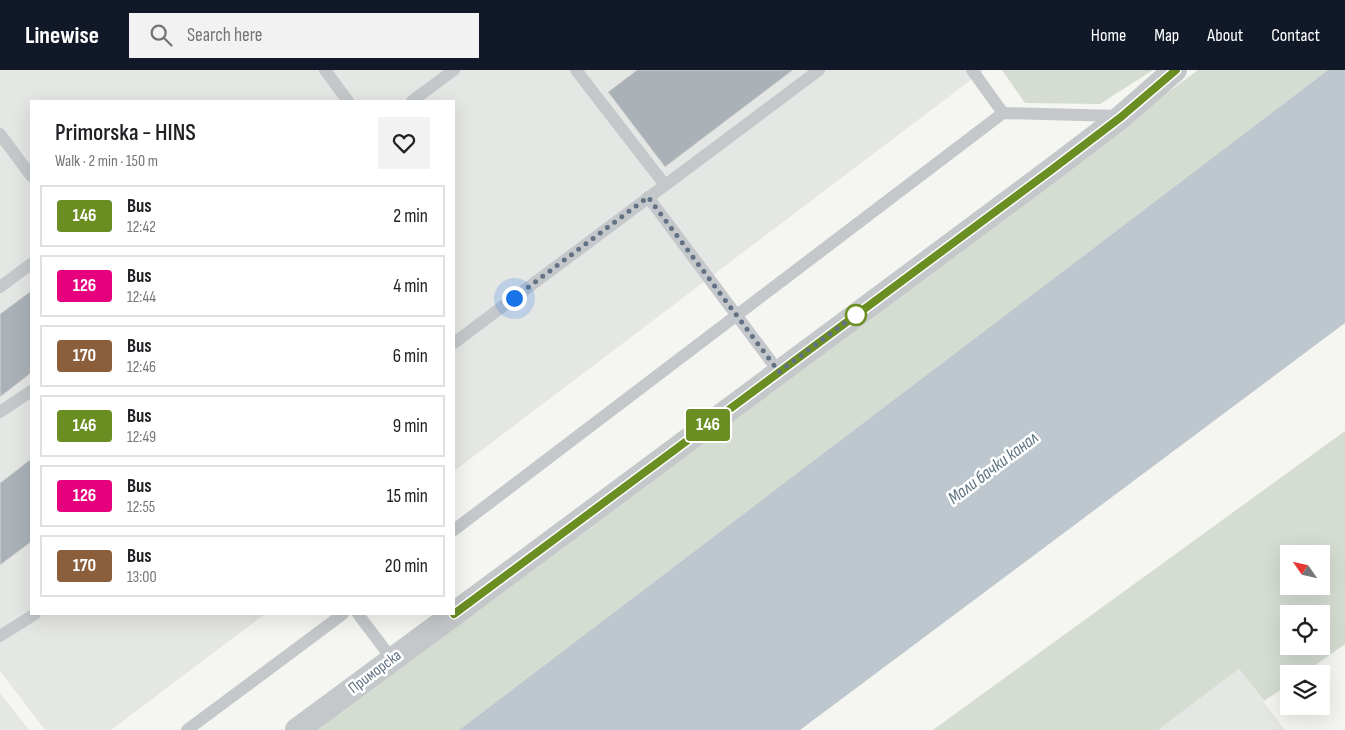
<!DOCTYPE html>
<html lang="en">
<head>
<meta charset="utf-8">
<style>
  body { margin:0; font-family:"Sofia Sans Condensed",sans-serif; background:#f2f2f2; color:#202124; height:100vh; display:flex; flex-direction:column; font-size:19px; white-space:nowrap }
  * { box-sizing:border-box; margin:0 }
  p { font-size:16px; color:#757577 }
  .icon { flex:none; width:28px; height:28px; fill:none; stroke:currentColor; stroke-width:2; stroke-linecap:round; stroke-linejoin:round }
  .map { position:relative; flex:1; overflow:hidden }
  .side { position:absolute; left:30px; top:30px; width:425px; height:515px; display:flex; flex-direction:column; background:#fff; border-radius:0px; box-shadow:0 5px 20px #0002 }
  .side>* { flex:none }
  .badge { padding:0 10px; border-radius:4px; font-size:18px; line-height:32px }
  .needle { width:32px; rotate:304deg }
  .tools { position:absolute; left:1280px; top:475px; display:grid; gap:10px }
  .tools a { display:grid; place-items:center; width:50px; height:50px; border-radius:0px; background:#fff; box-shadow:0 5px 20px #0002; font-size:25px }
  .you { position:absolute; width:25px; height:25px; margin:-12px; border:4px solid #fff; border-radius:50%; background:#1a73e8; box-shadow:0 0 0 8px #1a73e833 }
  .map>.badge { position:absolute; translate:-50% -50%; box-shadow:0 0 0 2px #fff }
  .round { display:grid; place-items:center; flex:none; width:52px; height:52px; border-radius:0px; background:#f2f2f2 }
  .summary { display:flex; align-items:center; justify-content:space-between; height:85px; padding:0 25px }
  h1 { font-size:24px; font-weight:600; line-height:38px }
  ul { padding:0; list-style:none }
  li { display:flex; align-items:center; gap:15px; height:62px; margin:0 10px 8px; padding:0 15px; border:2px solid #e0e0e0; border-radius:0px }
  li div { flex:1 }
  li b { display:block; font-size:19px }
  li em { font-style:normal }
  li .badge { min-width:55px; font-weight:700; text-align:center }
  header { display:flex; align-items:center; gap:30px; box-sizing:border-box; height:70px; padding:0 25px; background:#111827; color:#fff }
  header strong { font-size:24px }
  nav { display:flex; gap:28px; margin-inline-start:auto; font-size:18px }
  .search { width:350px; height:45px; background:#f2f2f2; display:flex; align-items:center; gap:12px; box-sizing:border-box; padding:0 18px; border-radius:0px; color:#757577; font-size:19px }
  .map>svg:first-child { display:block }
  .built { fill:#e5e7e4 }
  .green { fill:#d5ddd2; fill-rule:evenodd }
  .water { fill:#bdc7cd }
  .building { fill:#aab2b8; stroke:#d6d6d4 }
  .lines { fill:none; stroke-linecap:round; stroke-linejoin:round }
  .service { stroke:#c4c8cb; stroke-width:12 }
  .minor { stroke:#c4c8cb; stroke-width:24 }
  .line-casing { stroke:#fff; stroke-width:11 }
  .line { stroke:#6b8e23; stroke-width:8 }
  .walk { stroke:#627284; stroke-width:5; stroke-dasharray:0 9 }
  .stop-dot { fill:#fff; stroke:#6b8e23; stroke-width:2.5 }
  .labels { text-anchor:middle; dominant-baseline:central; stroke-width:5; stroke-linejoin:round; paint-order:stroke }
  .street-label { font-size:16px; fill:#627284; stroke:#fff }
  .water-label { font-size:18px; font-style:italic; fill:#5e7481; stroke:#fff }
</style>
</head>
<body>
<header>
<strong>Linewise</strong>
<div class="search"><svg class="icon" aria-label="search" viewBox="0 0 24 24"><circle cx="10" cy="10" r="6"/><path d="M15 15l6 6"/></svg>Search here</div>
<nav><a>Home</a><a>Map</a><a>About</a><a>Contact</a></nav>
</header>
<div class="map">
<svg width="1345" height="660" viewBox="0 0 1345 660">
  <rect width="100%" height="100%" fill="#f5f5f1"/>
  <g class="built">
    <path d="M0,0H984L454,401V31H31V544H265L111,660H45L0,601Z"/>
    <path d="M1239,599L1285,660H1158Z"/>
    <path d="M0,623L29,660H0Z"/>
  </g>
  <g class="green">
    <path d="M1002,0H1153L1100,34L1025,33Z"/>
    <path d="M1198,0H1328L459,660H310Z"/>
    <path d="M1345,361V574L1303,604H1289V614L1264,631L1239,599L1158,660H933ZM1289,484H1321V516H1289ZM1289,544H1321V576H1289Z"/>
  </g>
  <path class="water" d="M1328,0H1345V253L800,660H459Z"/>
  <g class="building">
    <path d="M637,0H793L665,97L608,22Z"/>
    <path d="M31,221V303L0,327V244Z"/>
    <path d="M31,389V472L0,495V413Z"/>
  </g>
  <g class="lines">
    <g class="service">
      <path d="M325,0L348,31"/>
      <path d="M576,0L665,115"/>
      <path d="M972,0L1003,43"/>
      <path d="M412,31L454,0"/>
      <path d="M0,64L31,106"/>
      <path d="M648,127L779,302"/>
      <path d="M0,217L31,194"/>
      <path d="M454,273L819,0"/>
      <path d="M0,342L31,321"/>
      <path d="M454,460L1003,43L1119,46"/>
      <path d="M358,544L392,589"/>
      <path d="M0,566L35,544"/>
      <path d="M187,660L343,544"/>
    </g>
    <g class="minor">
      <path d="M454,544L1050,101L1121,47L1175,0"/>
      <path d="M297,660L454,544"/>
    </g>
  </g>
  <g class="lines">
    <g class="line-casing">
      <path id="line" d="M454,544L1050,101L1121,47L1176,0"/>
    </g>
    <use href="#line" class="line"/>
    <path class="walk" d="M514,228L648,127L779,302L858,243L856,245"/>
  </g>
  <circle class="stop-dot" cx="856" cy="245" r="10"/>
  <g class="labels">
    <g class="street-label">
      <text transform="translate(375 602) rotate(-37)">Приморска</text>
    </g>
    <g class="water-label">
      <text transform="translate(993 398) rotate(-37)">Мали бачки канал</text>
    </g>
  </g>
</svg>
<div class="tools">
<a><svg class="needle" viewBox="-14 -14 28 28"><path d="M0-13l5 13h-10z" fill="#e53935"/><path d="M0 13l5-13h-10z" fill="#757577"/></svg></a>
<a><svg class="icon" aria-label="locate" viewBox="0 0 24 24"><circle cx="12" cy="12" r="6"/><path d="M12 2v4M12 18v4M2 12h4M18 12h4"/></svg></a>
<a><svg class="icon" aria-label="layers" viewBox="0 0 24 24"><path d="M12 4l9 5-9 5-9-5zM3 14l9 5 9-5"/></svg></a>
</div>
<div class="you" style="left:514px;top:228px"></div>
<b class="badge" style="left:708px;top:355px;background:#6b8e23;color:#fff">146</b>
<section class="side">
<div class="summary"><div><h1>Primorska - HINS</h1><p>Walk · 2 min · 150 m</p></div><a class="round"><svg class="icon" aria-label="heart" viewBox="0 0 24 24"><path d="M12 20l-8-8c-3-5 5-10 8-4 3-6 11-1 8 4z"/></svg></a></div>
<ul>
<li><span class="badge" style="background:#6b8e23;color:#fff">146</span><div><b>Bus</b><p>12:42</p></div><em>2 min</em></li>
<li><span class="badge" style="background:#e6007e;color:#fff">126</span><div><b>Bus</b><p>12:44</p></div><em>4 min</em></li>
<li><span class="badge" style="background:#8b5e3c;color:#fff">170</span><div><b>Bus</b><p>12:46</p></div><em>6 min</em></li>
<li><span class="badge" style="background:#6b8e23;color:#fff">146</span><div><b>Bus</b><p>12:49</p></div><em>9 min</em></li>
<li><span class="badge" style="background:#e6007e;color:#fff">126</span><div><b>Bus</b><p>12:55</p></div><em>15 min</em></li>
<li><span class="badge" style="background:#8b5e3c;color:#fff">170</span><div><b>Bus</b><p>13:00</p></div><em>20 min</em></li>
</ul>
</section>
</div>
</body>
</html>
